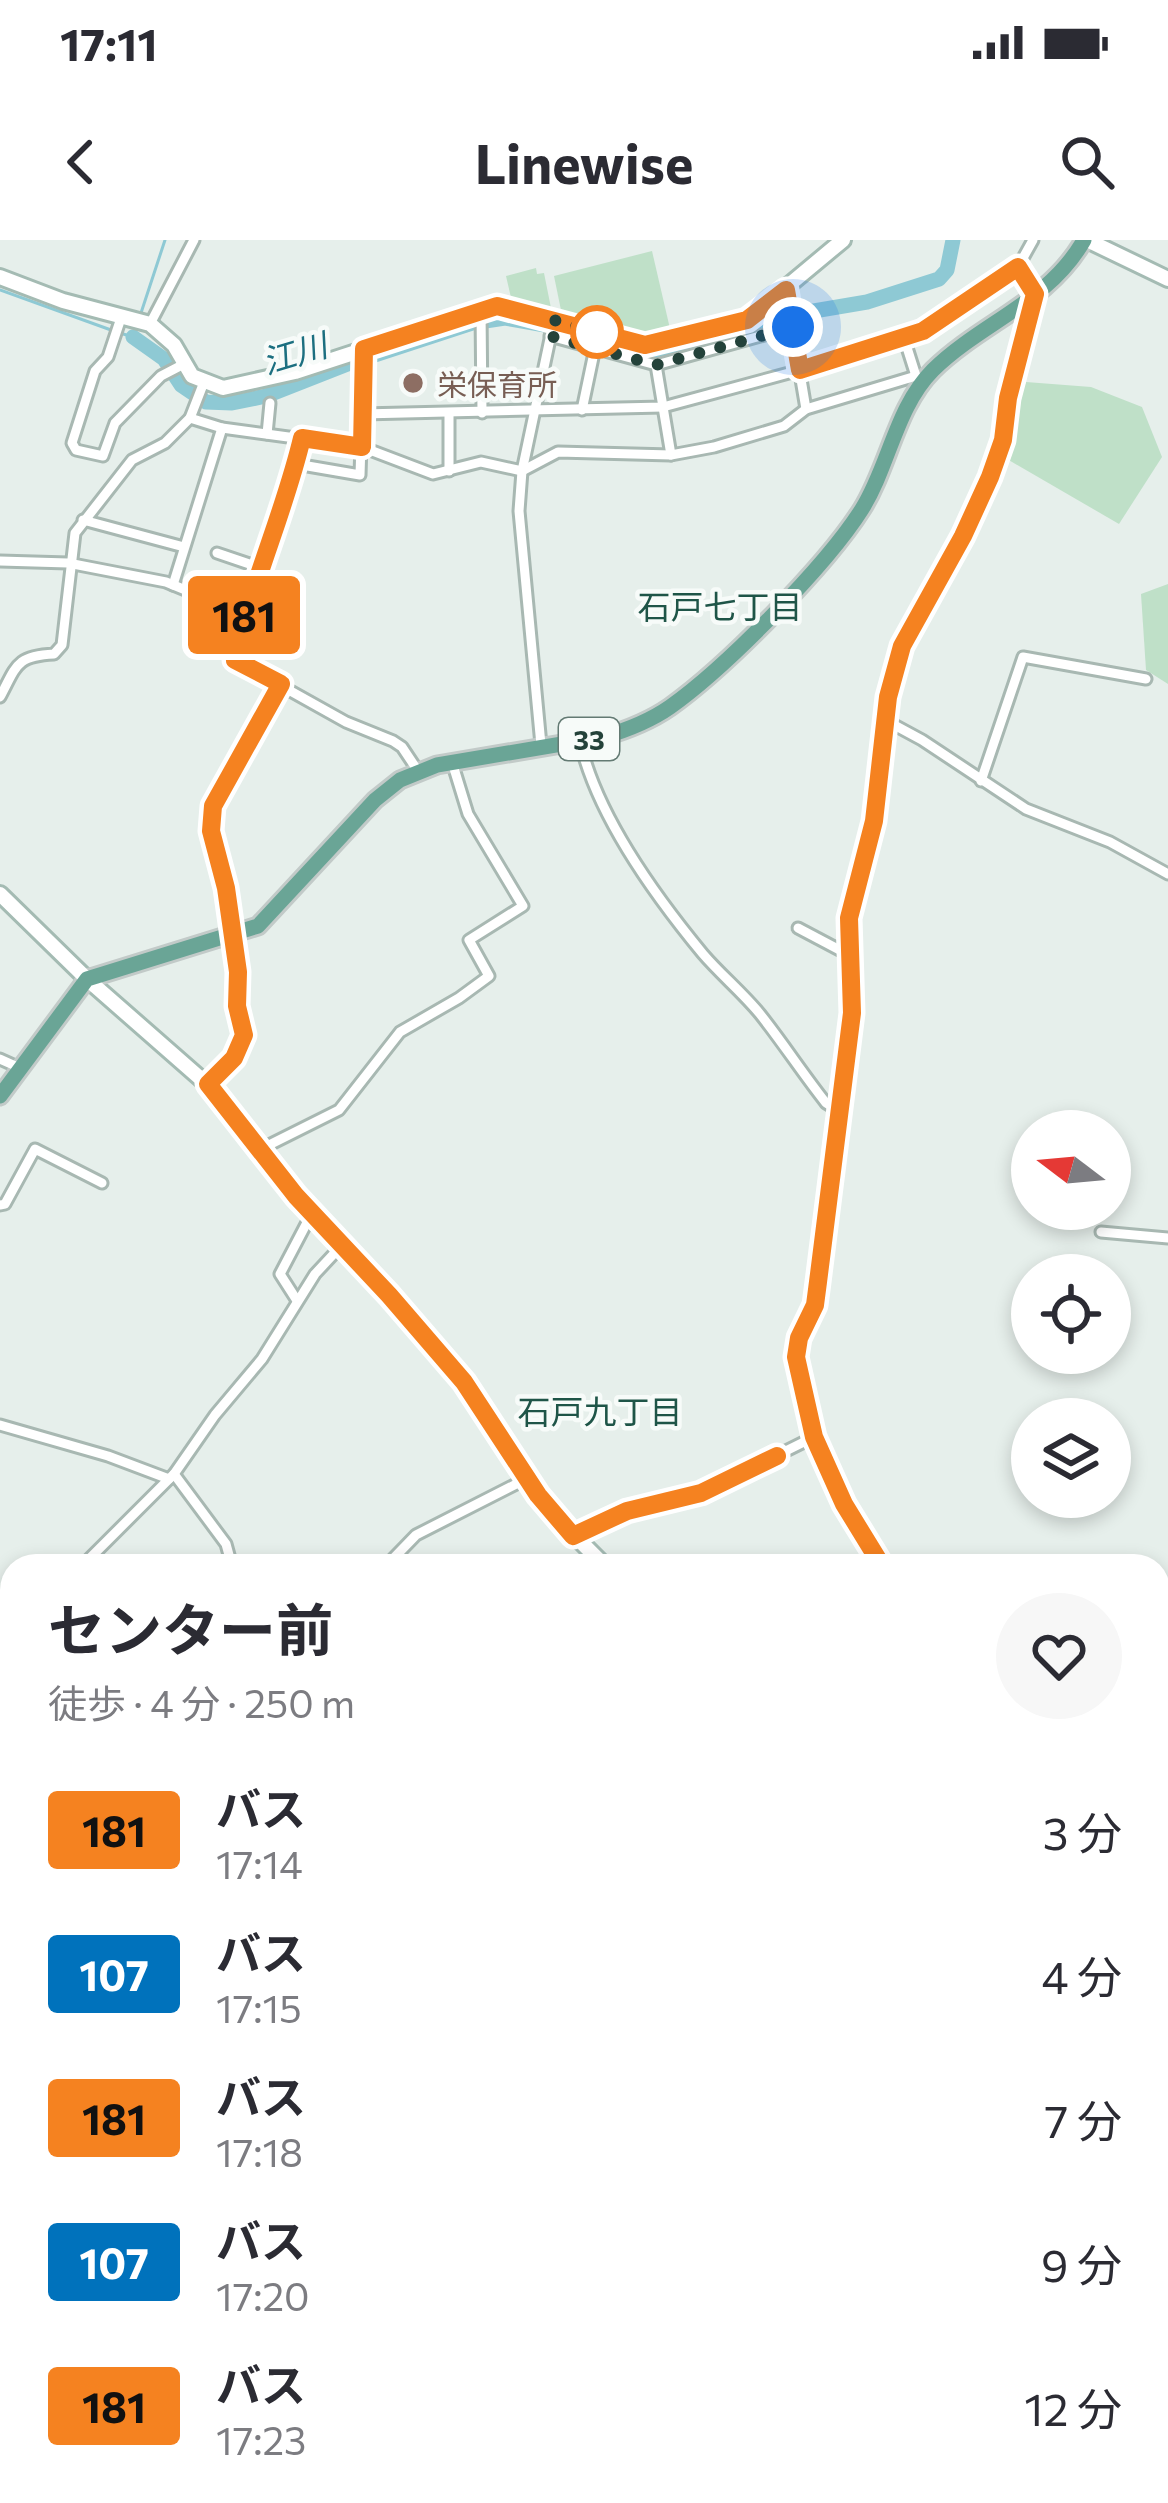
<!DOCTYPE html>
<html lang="ja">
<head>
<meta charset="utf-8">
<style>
  body { margin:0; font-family:Commissioner,"Noto Sans JP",sans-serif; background:#f7f7f7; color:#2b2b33; height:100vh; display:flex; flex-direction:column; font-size:45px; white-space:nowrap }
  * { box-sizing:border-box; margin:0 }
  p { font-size:39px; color:#7c7c81 }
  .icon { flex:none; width:66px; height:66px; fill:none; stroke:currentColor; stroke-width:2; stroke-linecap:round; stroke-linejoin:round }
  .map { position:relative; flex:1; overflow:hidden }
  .panel { position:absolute; left:0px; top:1314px; width:1170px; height:951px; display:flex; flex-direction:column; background:#fff; border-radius:36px 36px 0 0; box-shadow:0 6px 18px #0003 }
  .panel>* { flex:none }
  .badge { padding:0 24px; border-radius:9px; font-size:42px; line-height:78px }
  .needle { width:78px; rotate:286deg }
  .controls { position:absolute; left:1011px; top:870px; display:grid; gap:24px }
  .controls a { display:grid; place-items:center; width:120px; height:120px; border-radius:50%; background:#fff; box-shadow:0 6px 18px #0003; font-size:60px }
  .you { position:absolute; width:60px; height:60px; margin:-30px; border:9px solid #fff; border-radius:50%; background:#1a73e8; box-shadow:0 0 0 18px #1a73e833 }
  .map>.badge { position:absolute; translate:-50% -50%; box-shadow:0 0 0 6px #fff }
  .round { display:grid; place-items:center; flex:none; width:126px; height:126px; border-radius:63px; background:#f7f7f7 }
  .overview { display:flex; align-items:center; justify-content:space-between; height:204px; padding:0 48px }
  h1 { font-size:57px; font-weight:700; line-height:90px }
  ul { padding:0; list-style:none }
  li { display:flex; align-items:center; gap:36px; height:144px; padding:0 48px }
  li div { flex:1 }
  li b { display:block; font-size:45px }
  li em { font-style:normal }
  li .badge { min-width:132px; font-weight:700; text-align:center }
  .status { display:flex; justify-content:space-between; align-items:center; height:84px; padding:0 60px; background:#fff; direction:ltr }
  .status svg { height:33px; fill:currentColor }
  header { display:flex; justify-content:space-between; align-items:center; height:156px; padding:0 48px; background:#fff; font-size:54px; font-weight:700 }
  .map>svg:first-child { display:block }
  .green { fill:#bfe0c8 }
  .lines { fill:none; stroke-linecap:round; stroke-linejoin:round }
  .stream { stroke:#8ec9d4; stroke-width:3 }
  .river { stroke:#8ec9d4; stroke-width:15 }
  .street-casing { stroke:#a8b8b2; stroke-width:15 }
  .secondary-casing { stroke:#a4bbb3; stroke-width:20 }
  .primary-casing { stroke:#c2cac8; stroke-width:21 }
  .street { stroke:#fff; stroke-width:9 }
  .secondary { stroke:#fff; stroke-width:14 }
  .primary { stroke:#6aa596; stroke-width:15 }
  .line-casing { stroke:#fff; stroke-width:27 }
  .line { stroke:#f58220; stroke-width:18 }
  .walk { stroke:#24423a; stroke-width:12; stroke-dasharray:0 21.6 }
  .stop-dot { fill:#fff; stroke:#f58220; stroke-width:6 }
  .education-dot { fill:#8d6e63; stroke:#f7fbf9; stroke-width:4.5 }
  .labels { text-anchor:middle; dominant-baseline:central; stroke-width:9; stroke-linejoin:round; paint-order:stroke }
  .shield { fill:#f7fbf9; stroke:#637a73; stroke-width:3 }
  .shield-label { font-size:27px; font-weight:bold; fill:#24423a }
  .education-label { font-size:30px; fill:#785e54; stroke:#f7fbf9; text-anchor:start }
  .water-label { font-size:33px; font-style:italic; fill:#1c6f80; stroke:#f7fbf9 }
  .neighbourhood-label { font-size:33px; fill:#1f5548; stroke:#f7fbf9 }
</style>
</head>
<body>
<div class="status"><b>17:11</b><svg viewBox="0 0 49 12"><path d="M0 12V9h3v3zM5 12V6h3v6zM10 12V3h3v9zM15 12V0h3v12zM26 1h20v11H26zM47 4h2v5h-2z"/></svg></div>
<header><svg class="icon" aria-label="back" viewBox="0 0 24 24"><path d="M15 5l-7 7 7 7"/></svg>Linewise<svg class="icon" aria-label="search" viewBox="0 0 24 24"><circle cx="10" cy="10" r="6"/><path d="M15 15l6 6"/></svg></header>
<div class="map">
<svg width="1168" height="2263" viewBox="0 0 1168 2263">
  <rect width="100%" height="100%" fill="#e6efeb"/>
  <g class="green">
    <path d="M652,11L671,93L642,99L562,75L554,36Z"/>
    <path d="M536,28L537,34L544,33L552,73L512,62L506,36Z"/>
    <path d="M1026,142L1091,147L1142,167L1162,217L1119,284L1007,219L1012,178Z"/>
    <path d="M1168,344V444L1146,430L1141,354Z"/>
    <path d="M0,2034L12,2048V2253H255L268,2263H0Z"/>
    <path d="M398,2253H506L508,2263H400Z"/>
  </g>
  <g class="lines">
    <g class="stream">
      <path d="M0,50L111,90"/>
      <path d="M140,76L165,0"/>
      <path d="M120,93L133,97L137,85"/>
      <path d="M0,2160L12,2178"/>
      <path d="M0,2166L12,2184"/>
      <path d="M87,2253L122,2263"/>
      <path d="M120,2253L149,2263"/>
      <path d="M187,2263H208"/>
      <path d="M235,2263H253"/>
    </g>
    <g class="river">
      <path d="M133,97L164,119L181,145L206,162L232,163L266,156L350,123L472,83L505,78L545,85"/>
      <path d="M598,99L645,113L671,112L759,90L802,73L867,62L939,39L947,30L953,0"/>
    </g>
    <g class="street-casing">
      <g id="street">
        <path d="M786,50L806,169"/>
        <path d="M481,70L482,173"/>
        <path d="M121,78L108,117L95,131L72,203L76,210L103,216L115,183L161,136L184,124"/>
        <path d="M150,84L194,0"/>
        <path d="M550,96L656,125L793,87"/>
        <path d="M904,98L916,136"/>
        <path d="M656,125L671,215"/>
        <path d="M582,170L595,108"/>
        <path d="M362,174L663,167L800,130L923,91L1018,27L1033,0"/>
        <path d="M449,174V231"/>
        <path d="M190,178L222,188L362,207L433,234L481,222L522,231L558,212L671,215L714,207L784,186L806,169L916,136L923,141"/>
        <path d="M267,194L270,163"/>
        <path d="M302,198C284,274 250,344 235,420L346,482L393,501L402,507L418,531"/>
        <path d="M296,224L360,235L364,109"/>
        <path d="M83,280L184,307"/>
        <path d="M217,313L261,328"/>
        <path d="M0,321L68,323L166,342L244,374"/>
        <path d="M173,345L222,188"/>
        <path d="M0,457C17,425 16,416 54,414L62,405L75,293L132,220L165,203L190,178L204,142"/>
        <path d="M885,480L922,500L1026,569L1110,602L1168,634"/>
        <path d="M580,501C596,574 656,657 703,714C721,735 743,753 760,774C783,803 803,834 826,863L839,871"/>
        <path d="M541,505L519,271L522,231L554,80"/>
        <path d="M981,541L1023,417L1146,439"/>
        <path d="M798,688L851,716"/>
        <path d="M0,819L20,828"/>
        <path d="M208,844L234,818L244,795L237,766L238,732L226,648L211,591L213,566L282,444"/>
        <path d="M261,909L339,870L400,792L459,758L489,736L469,700L523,666L468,574L452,522"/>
        <path d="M0,965L5,964L35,909L102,943"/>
        <path d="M1101,992L1168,998"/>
        <path d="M296,1059L280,1034L312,973"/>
        <path d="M0,1185L108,1216L169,1239"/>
        <path d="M174,1234L226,1304L232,1326"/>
        <path d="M573,1296L627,1271L701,1253L814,1197"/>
        <path d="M82,1326L174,1234L215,1175L262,1119L315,1034L342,1005"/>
        <path d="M386,1326L416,1295L528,1238"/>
        <path d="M882,1326C851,1267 821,1226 806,1158C802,1144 796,1127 797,1113C798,1089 815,1067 818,1042L852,773L849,678L874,581L888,457L902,407L963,296L990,237L1003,200L1008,158L1035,54L1018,27"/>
        <path d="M0,1406L12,1394"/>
        <path d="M8,1530L12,1640"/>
        <path d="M0,1875L12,1876"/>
        <path d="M335,2253L342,2263"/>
        <path d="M1002,2253L1007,2263"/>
      </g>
    </g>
    <g class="secondary-casing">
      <g id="secondary">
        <path d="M1087,0L1168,39"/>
        <path d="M0,37L63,61L150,84L174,105L192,136L223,148L295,132L497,66L645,105L723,88L747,80L843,0"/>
        <path d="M0,654L87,739L217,853L296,956L389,1055L463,1142L556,1277L605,1326"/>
        <path d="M1158,1379L1168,1376"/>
        <path d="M0,1899L12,1916"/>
        <path d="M1158,2202L1168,2209"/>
        <path d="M305,2253L309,2263"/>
        <path d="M956,2263L969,2253"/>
      </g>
    </g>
    <g class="primary-casing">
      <g id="primary">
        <path d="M0,856L87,739L258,686L375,560L400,540L437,525L603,497C627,490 650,481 670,467C725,428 826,326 862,269C889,226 896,167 933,130C982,82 1049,62 1084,0"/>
        <path d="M0,1670L12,1673"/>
        <path d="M1158,1824L1168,1826"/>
      </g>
    </g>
    <use href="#street" class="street"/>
    <use href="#secondary" class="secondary"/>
    <use href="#primary" class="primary"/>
  </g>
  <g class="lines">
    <g class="line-casing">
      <path id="line" d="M777,1216L701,1253L627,1271L573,1296L538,1255L464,1142L389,1055L296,956L208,844L234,818L244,795L237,766L238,732L226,648L211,591L213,566L281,444L235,420C251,344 284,274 302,198L362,207L364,109L497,66L645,105L747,80L786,50L800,130L923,91L1018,27L1035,54L1008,158L1003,200L990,237L963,296L902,406L888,457L874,581L849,678L852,773L818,1042L815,1065L799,1098L796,1117L814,1197L844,1264L882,1326"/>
    </g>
    <use href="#line" class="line"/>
    <path class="walk" d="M597,92L554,80L550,96L656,125L793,87"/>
  </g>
  <circle class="stop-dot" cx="597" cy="92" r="24"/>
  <circle class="education-dot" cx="413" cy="143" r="12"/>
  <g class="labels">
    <rect class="shield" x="559" y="478" width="60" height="42" rx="9"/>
    <g class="shield-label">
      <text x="589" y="499">33</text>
    </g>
    <g class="education-label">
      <text x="437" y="143">栄保育所</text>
    </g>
    <g class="water-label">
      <text transform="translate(294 112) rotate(-17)">江川</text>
    </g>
    <g class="neighbourhood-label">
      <text x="720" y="365">石戸七丁目</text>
      <text x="600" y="1170">石戸九丁目</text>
    </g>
  </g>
</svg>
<div class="controls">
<a><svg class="needle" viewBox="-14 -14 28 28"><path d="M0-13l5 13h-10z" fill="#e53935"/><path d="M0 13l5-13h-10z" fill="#7c7c81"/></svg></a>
<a><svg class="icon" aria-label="locate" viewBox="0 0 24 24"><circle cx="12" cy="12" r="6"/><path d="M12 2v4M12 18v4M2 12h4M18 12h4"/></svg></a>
<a><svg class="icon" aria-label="layers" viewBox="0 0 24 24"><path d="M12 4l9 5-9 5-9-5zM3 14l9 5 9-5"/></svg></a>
</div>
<div class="you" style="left:793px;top:87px"></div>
<b class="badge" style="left:244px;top:375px;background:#f58220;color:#111">181</b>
<section class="panel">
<div class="overview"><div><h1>センター前</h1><p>徒歩 · 4 分 · 250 m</p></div><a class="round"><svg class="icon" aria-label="heart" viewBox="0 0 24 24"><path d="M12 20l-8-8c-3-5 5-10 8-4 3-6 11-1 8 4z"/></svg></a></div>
<ul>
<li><span class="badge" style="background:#f58220;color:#111">181</span><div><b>バス</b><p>17:14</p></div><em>3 分</em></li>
<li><span class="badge" style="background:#0072bc;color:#fff">107</span><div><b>バス</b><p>17:15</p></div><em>4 分</em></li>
<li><span class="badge" style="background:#f58220;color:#111">181</span><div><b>バス</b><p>17:18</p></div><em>7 分</em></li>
<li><span class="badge" style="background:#0072bc;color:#fff">107</span><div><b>バス</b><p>17:20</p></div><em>9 分</em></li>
<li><span class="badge" style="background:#f58220;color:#111">181</span><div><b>バス</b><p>17:23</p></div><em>12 分</em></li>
</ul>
</section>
</div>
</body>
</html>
